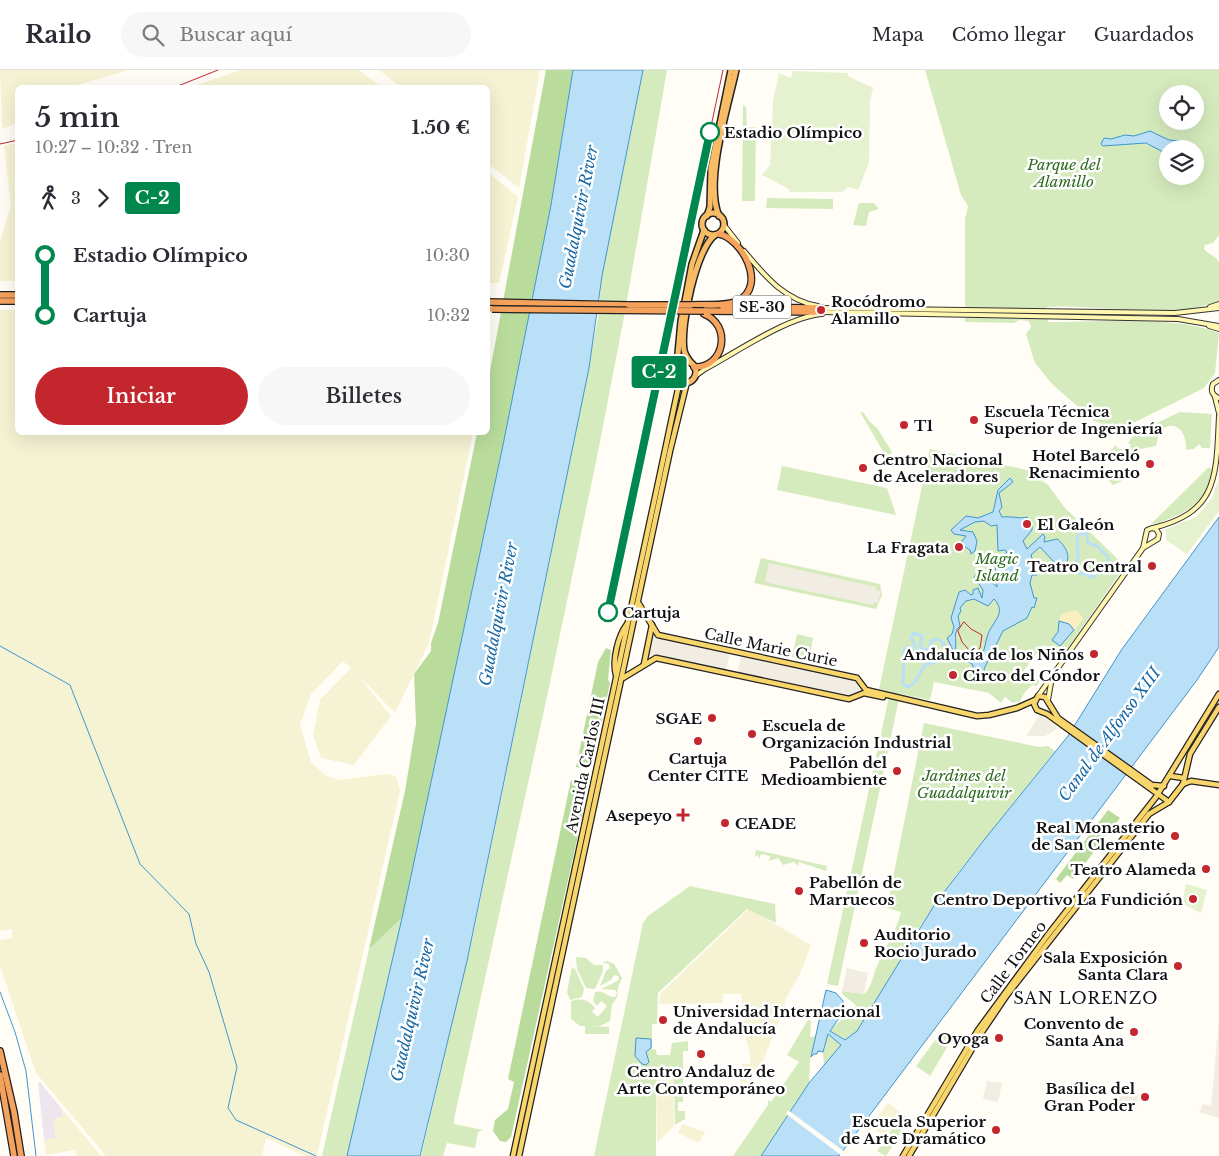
<!DOCTYPE html>
<html lang="es">
<head>
<meta charset="utf-8">
<style>
  body { margin:0; font-family:"Libre Baskerville",serif; background:#f7f7f7; color:#2b2b33; height:100vh; display:flex; flex-direction:column; font-size:19px; white-space:nowrap }
  * { box-sizing:border-box; margin:0 }
  p { font-size:16px; color:#7c7c81 }
  .icon { flex:none; width:28px; height:28px; fill:none; stroke:currentColor; stroke-width:2; stroke-linecap:round; stroke-linejoin:round }
  .map { position:relative; flex:1; overflow:hidden }
  .sheet { position:absolute; left:15px; top:15px; width:475px; height:350px; display:flex; flex-direction:column; background:#fff; border-radius:8px; box-shadow:0 5px 20px #0002 }
  .sheet>* { flex:none }
  .badge { padding:0 10px; border-radius:4px; font-size:18px; line-height:32px }
  .tools { position:absolute; left:1159px; top:15px; display:grid; gap:10px }
  .tools a { display:grid; place-items:center; width:45px; height:45px; border-radius:50%; background:#fff; box-shadow:0 5px 20px #0002; font-size:25px }
  .map>.badge { position:absolute; translate:-50% -50%; box-shadow:0 0 0 2px #fff }
  .legs { display:flex; align-items:center; gap:8px; height:55px; padding:0 20px; font-size:16px }
  .legs p { margin-inline-start:auto }
  .summary { display:flex; align-items:center; justify-content:space-between; height:85px; padding:0 20px }
  h1 { font-size:28px; font-weight:600; line-height:38px }
  .cta { display:flex; gap:10px; margin-top:auto; padding:10px 20px }
  .cta a { flex:1; height:58px; border-radius:30px; background:#c4262e; color:#fff; font-size:20px; font-weight:600; line-height:58px; text-align:center }
  .cta a+a { background:#f7f7f7; color:#2b2b33 }
  ul { padding:0 20px; list-style:none }
  li { display:flex; align-items:center; gap:18px; height:60px; font-size:19px }
  li i { display:grid; place-items:center; width:8px; height:100%; margin:0 6px; background:currentColor }
  li i::after { content:''; width:12px; height:12px; margin:-6px; border:4px solid; border-radius:50%; background:#fff }
  li p { margin-inline-start:auto }
  li:first-child i { background:linear-gradient(#0000 50%,currentColor 0) }
  li:last-child i { background:linear-gradient(currentColor 50%,#0000 0) }
  header { display:flex; align-items:center; gap:30px; box-sizing:border-box; height:70px; padding:0 25px; background:#fff; border-bottom:1px solid #e1e1e2 }
  header strong { font-size:24px }
  nav { display:flex; gap:28px; margin-inline-start:auto; font-size:18px }
  .search { width:350px; height:45px; background:#f7f7f7; display:flex; align-items:center; gap:12px; box-sizing:border-box; padding:0 18px; border-radius:28px; color:#7c7c81; font-size:19px }
  .map>svg:first-child { display:block }
  .industrial { fill:#eee6ef }
  .farmland { fill:#f6f3d4 }
  .green { fill:#d5ebbd; fill-rule:evenodd }
  .forest { fill:#b9dc9c }
  .sand { fill:#fbeec1 }
  .pitch { fill:#e6f2cf }
  .plaza { fill:#f1ede2 }
  .water { fill:#b9e0f7; stroke:#3f96cf }
  .pier { fill:#fffdf5 }
  .lines { fill:none; stroke-linecap:round; stroke-linejoin:round }
  .stream { stroke:#3f96cf; stroke-width:1 }
  .canal { stroke:#b9e0f7; stroke-width:3 }
  .secondary-casing { stroke:#333; stroke-width:6 }
  .primary-casing { stroke:#222; stroke-width:7 }
  .trunk-casing { stroke:#222; stroke-width:8 }
  .motorway-casing { stroke:#222; stroke-width:8 }
  .secondary { stroke:#fff6b0; stroke-width:4 }
  .primary { stroke:#f9d66b; stroke-width:4.5 }
  .trunk { stroke:#f7bc64; stroke-width:5 }
  .motorway { stroke:#f5a25d; stroke-width:5.5 }
  .rail { stroke:#c4262e; stroke-width:1 }
  .motorway-bridge-casing { stroke:#222; stroke-width:8; stroke-linecap:butt }
  .motorway-bridge { stroke:#f5a25d; stroke-width:5.5 }
  .line-1-casing { stroke:#fff; stroke-width:11 }
  .line-1 { stroke:#00874d; stroke-width:8 }
  .stop-1-dot { fill:#fff; stroke:#00874d; stroke-width:2.5 }
  .poi-dot { fill:#c4262e; stroke:#fff; stroke-width:2 }
  .labels { text-anchor:middle; dominant-baseline:central; stroke-width:5; stroke-linejoin:round; paint-order:stroke }
  .shield { fill:#fff; stroke:#585858; stroke-width:1 }
  .shield-label { font-size:14px; font-weight:bold; fill:#111 }
  .stop-label { font-size:15px; font-weight:bold; fill:#111; stroke:#fff; text-anchor:start }
  .park-label { font-size:15px; font-style:italic; fill:#2f6b1f; stroke:#fff }
  .poi-label { font-size:15px; font-weight:bold; fill:#111; stroke:#fff; text-anchor:end }
  .street-label { font-size:15px; fill:#111; stroke:#fff }
  .water-label { font-size:16px; font-style:italic; fill:#1768a6; stroke:#fff }
  .neighbourhood-label { font-size:16px; letter-spacing:1px; fill:#111; stroke:#fff }
</style>
</head>
<body>
<header>
<strong>Railo</strong>
<div class="search"><svg class="icon" aria-label="search" viewBox="0 0 24 24"><circle cx="10" cy="10" r="6"/><path d="M15 15l6 6"/></svg>Buscar aquí</div>
<nav><a>Mapa</a><a>Cómo llegar</a><a>Guardados</a></nav>
</header>
<div class="map">
<svg width="1219" height="1086" viewBox="0 0 1219 1086">
  <rect width="100%" height="100%" fill="#fffdf5"/>
  <path class="industrial" d="M40,1012L61,1038L63,1046L53,1050L56,1068L44,1070L38,1013Z"/>
  <g class="farmland">
    <path d="M0,0H130L70,17L18,18L17,53L2,59Z"/>
    <path d="M240,0H359L381,17H192Z"/>
    <path d="M379,0H540L519,118L488,94V18L401,17Z"/>
    <path d="M17,73V211H0V171L11,136L4,76Z"/>
    <path d="M488,102L518,127L499,213H488Z"/>
    <path d="M0,240H17L18,362L473,363L429,573L395,643L356,603L391,646L354,695L321,688L313,665L320,630L351,598L343,591L311,624L300,655L311,692L325,705L338,710L386,704L396,706L400,721L317,1086H305L266,1068L262,1086H106L36,1003L0,896V870L12,868V859L0,861Z"/>
    <path d="M749,839L811,875L800,904L785,930V936L760,998L751,1004L745,1013L739,1011V1005H741L742,994H750V986L739,938L740,935L756,939L742,934L741,924H723V933L659,934L660,924Z"/>
    <path d="M674,1008V1056L657,1073L656,1010Z"/>
    <path d="M888,1033L901,1043L885,1067L871,1056Z"/>
    <path d="M61,1038L98,1082L101,1086H77L74,1080L46,1085L44,1070L56,1068L53,1050L63,1046Z"/>
    <path d="M682,1054L705,1062L699,1073L678,1063Z"/>
  </g>
  <g class="green">
    <path d="M643,0H667L624,247L597,387L547,627L454,1049V1054L483,1060L478,1062L475,1078L447,1073L443,1086H421L474,861L558,450L598,248L602,206Z"/>
    <path d="M925,0H1219V165L1213,173L1205,175L1204,179C1209,185 1215,185 1219,192V231C1166,252 1103,233 1047,237L1048,252C1096,252 1176,245 1219,263L1215,303L1204,318L1135,352L1119,356L1102,354L1093,350L1052,314L1035,293L1026,264L1031,257L1029,251L1019,250L1014,253L965,252V149L968,136L961,125ZM1168,24H1195V51H1168ZM1168,79H1195V106H1168Z"/>
    <path d="M743,35L746,37L747,57H756L755,131H742Z"/>
    <path d="M767,128L833,129V139L766,138Z"/>
    <path d="M859,133H874L879,139L869,142L866,156L853,155Z"/>
    <path d="M860,342H863L870,352L877,358L892,382L890,385L884,383Z"/>
    <path d="M1180,342L1212,344L1210,378H1202L1199,374L1194,379L1186,380C1188,362 1173,346 1159,363L1156,376L1140,379V383L1124,382L1123,390L1119,391L1121,385L1117,383L1105,391L1104,401L1109,407H1116L1124,402L1122,411L1113,415L1099,401L1101,392L1116,375L1118,379H1128L1131,375L1128,373L1135,363Z"/>
    <path d="M930,379L1027,400L1048,415L1065,438L1125,496L1061,588L1043,575L1024,600L1040,611L1037,616L1032,615L1025,622L1020,631L1013,633L1005,627L1001,633L989,623L934,612L930,630L900,624L838,916L827,914L890,622L879,619Z"/>
    <path d="M782,396L887,418L896,445L777,420Z"/>
    <path d="M1209,397L1212,399C1209,425 1194,439 1171,448C1164,451 1158,454 1151,454Z"/>
    <path d="M761,488L880,514L882,525L876,539L754,513Z"/>
    <path d="M797,564L813,568L809,590L792,587Z"/>
    <path d="M924,653L1039,677L1048,676L1055,681L956,805L921,855L890,909L857,961L845,970L830,961C838,951 850,945 856,935L842,924V921L864,924C872,918 873,904 877,896C885,877 896,862 901,842L887,838Z"/>
    <path d="M756,780L827,796L826,801L799,792L798,796L794,792L783,795L778,788L769,791L770,786L761,784L759,789L758,785L755,787Z"/>
    <path d="M690,816L775,834L776,853L747,839L658,923L657,954H652V979L656,980L657,985H670L672,973L688,971V981H683V1032H678V1041H685V1049L675,1055L674,1007L656,1009V1086H594L643,853L648,846Z"/>
    <path d="M402,848L347,1086H322L369,879Z"/>
    <path d="M576,887L586,888L594,895H603V901L595,919L586,918L577,899Z"/>
    <path d="M607,891L614,894L622,908L618,917L617,927L612,935L610,951L600,956H588L609,957V964H585V956H580L571,949V931C581,928 588,929 595,938L592,942L598,947L607,936L601,931L597,936L593,931L595,922C604,919 608,928 615,927L617,923L615,920L601,919L619,910L618,906L614,905L611,910L600,916L606,901L610,898L609,894L602,893Z"/>
    <path d="M572,897L575,899L584,919L582,927L570,930L567,922Z"/>
    <path d="M808,950L811,951L810,967L816,966L810,991L809,1013L761,1086H733L768,1035V1030L771,1032L799,992L787,985Z"/>
    <path d="M942,961L952,969L930,1006L916,996Z"/>
    <path d="M828,964L841,975L824,997L823,982Z"/>
    <path d="M902,1044L909,1049L886,1086L877,1081Z"/>
  </g>
  <g class="forest">
    <path d="M546,0H573L551,135L502,380L402,848L369,879L405,721L416,654L414,604L431,581V573L438,553L477,363L488,362V312Z"/>
    <path d="M606,578L611,580L608,610L610,613L593,692L586,699L576,697L598,592Z"/>
    <path d="M571,710L578,711L585,719L586,729L511,1067L506,1072L500,1071L493,1061L495,1050L508,1039L514,1012L508,1009Z"/>
    <path d="M1108,740L1120,748L1073,809L1067,805L1060,813L1056,809Z"/>
  </g>
  <path class="sand" d="M1077,540L1083,548L1075,560L1064,552L1059,551L1061,544Z"/>
  <g class="pitch">
    <path d="M793,1L848,3V6L873,18L870,31L869,93L858,120L848,117L843,122H789V119L762,105L770,95L773,31L779,3L791,8Z"/>
    <path d="M1219,408V441L1187,484L1166,470V459L1196,447L1212,428Z"/>
    <path d="M1186,814L1207,820L1201,843L1185,835L1184,838L1181,837Z"/>
  </g>
  <g class="plaza">
    <path d="M769,493L876,517V520L881,521L878,533L874,532L873,535L765,512Z"/>
    <path d="M653,566L730,582L726,601L649,585Z"/>
    <path d="M741,585L855,610L862,618L861,622L850,628L737,604Z"/>
    <path d="M1040,644L1058,658L1045,666H1026Z"/>
    <path d="M847,898L868,903L864,924L842,921Z"/>
    <path d="M1219,951V1048L1199,1042L1203,1034L1211,1036Z"/>
    <path d="M987,1011L1002,1013L998,1032L983,1029Z"/>
    <path d="M1117,1022L1118,1025L1138,1023L1136,1040L1114,1035Z"/>
  </g>
  <g class="water">
    <path d="M573,0H643L602,206L589,298L467,891L420,1086H347L402,848L502,380L551,135Z"/>
    <path d="M1150,61L1169,70L1180,71L1190,79H1168L1167,83H1165L1146,73L1103,76L1101,74L1104,68L1111,69L1125,65L1134,66Z"/>
    <path d="M1010,408L1013,412L999,423L1002,437L999,441L1002,447C1011,446 1020,449 1027,447L1032,453V460L1023,471L1027,479L1043,464L1045,467L1044,472L1057,469C1065,475 1072,487 1065,495L1059,492L1055,493L1040,477L1031,485L1037,505H1032L1030,513L1034,528H1037L1034,538L1032,537L1027,548L1003,561L984,599L986,604L983,608L978,607L972,594L962,588L965,583L981,588C985,580 985,572 988,564C993,551 1007,543 994,529L988,536L974,529L966,531L960,538L961,541L958,546L960,556C951,563 959,574 954,582L947,568L952,564L954,557L951,548L959,522L965,520L971,525L973,524V520L978,518L982,528L983,520L974,507L979,500L997,517C996,498 991,496 1007,482L1005,480L998,481L997,455L991,456L984,451L975,452L960,460L973,462L977,471L975,481L971,484L970,480L962,475V471L966,466L954,464L951,460L966,446L978,448L993,442L998,420Z"/>
    <path d="M1219,447V577L1197,610L839,1086H761L809,1013L841,975L828,964L823,982L818,981L817,984H814L811,987L826,920L836,923L843,931L844,941L830,961L845,970L857,961L935,834L984,770L1068,666L1122,579Z"/>
    <path d="M1059,551L1069,554L1074,560L1060,576L1052,570L1058,562Z"/>
    <path d="M636,968L651,969V978L646,982L649,992L646,995L642,994L635,986Z"/>
  </g>
  <path class="pier" d="M788,1040L845,1082L842,1086L786,1044Z"/>
  <g class="lines">
    <g class="stream">
      <path d="M0,576L70,615L140,794L189,844L196,874L209,902L237,997L228,1038L236,1050L316,1086"/>
      <path d="M0,922L15,962L26,1001L36,1086"/>
    </g>
    <g class="canal">
      <path d="M1081,463L1087,464L1088,473L1097,476L1108,487V492L1093,507L1076,502L1078,486L1077,468Z"/>
      <path d="M914,563L922,566L920,575L922,579H929L931,571L938,569L944,574V583L939,591L925,595L914,613L908,617L903,614L904,580L908,576L914,582L917,581L911,567Z"/>
    </g>
    <g class="secondary-casing">
      <g id="secondary">
        <path d="M724,155L738,173"/>
        <path d="M744,181C765,206 784,230 818,236"/>
        <path d="M1210,237L1219,234"/>
        <path d="M821,238L1175,243L1219,238"/>
        <path d="M820,242L1178,249L1219,256"/>
        <path d="M1209,256L1219,259"/>
        <path d="M694,307L705,299C737,282 787,247 822,244"/>
        <path d="M1219,310L1213,314C1210,321 1213,326 1219,328"/>
        <path d="M1215,327L1219,343"/>
        <path d="M1153,458C1219,442 1216,405 1219,346"/>
        <path d="M1038,626L1143,478L1158,469L1159,464L1156,459L1152,458L1147,460L1143,478"/>
        <path d="M1048,630L1051,613"/>
      </g>
    </g>
    <g class="primary-casing">
      <g id="primary">
        <path d="M639,534L658,565L857,608L866,620L977,646L989,645L1017,638L1035,630"/>
        <path d="M644,594L652,555"/>
        <path d="M616,605C612,590 618,566 627,554"/>
        <path d="M623,608L656,588L849,629L864,623L883,627"/>
        <path d="M1170,706L1184,708"/>
        <path d="M1183,714L1191,711L1219,715"/>
        <path d="M1164,716L1152,715L1058,648L1045,627L1038,626L1034,634L1037,640L1047,644L1169,732"/>
        <path d="M513,1086L657,418L678,319L677,309"/>
        <path d="M519,1086L670,381L687,312"/>
        <path d="M903,1086L978,960L1047,866L1156,727L1219,624"/>
        <path d="M909,1086L982,962L1007,925L1149,744L1169,732L1183,714L1190,684L1219,637"/>
      </g>
    </g>
    <g class="trunk-casing">
      <g id="trunk">
        <circle cx="713" cy="154" r="11"/>
        <path d="M707,146L710,137L711,98L731,0"/>
        <path d="M719,146C704,112 728,37 736,0"/>
        <circle cx="685" cy="302" r="11"/>
        <path d="M691,293C688,289 685,285 684,280C680,256 696,179 715,165"/>
        <path d="M677,294L681,251L686,226L692,194L704,160"/>
      </g>
    </g>
    <g class="motorway-casing">
      <g id="motorway">
        <path d="M0,225H18"/>
        <path d="M0,231H18"/>
        <path d="M488,232L629,235"/>
        <path d="M691,235C705,234 725,237 738,231C768,215 741,168 719,164"/>
        <path d="M723,237L821,238"/>
        <path d="M704,241L820,242"/>
        <path d="M694,297C725,298 732,255 704,244"/>
        <path d="M0,981L14,1042L21,1086"/>
        <path d="M0,1005L14,1086"/>
      </g>
    </g>
    <use href="#secondary" class="secondary"/>
    <use href="#primary" class="primary"/>
    <use href="#trunk" class="trunk"/>
    <use href="#motorway" class="motorway"/>
    <g class="rail">
      <path d="M173,18L218,0"/>
      <path d="M0,74L18,70"/>
      <path d="M607,546L723,0"/>
      <path d="M964,552L971,559L982,565L980,578L976,582L970,581L962,572L958,561Z"/>
    </g>
    <g class="motorway-bridge-casing">
      <g id="motorway-bridge">
        <path d="M629,235H691"/>
        <path d="M492,239L704,241"/>
      </g>
    </g>
    <use href="#motorway-bridge" class="motorway-bridge"/>
  </g>
  <g class="lines">
    <g class="line-1-casing">
      <path id="line-1" d="M608,542L710,62"/>
    </g>
    <use href="#line-1" class="line-1"/>
  </g>
  <g class="stop-1-dot">
    <circle cx="710" cy="62" r="9"/>
    <circle cx="608" cy="542" r="9"/>
  </g>
  <g class="poi-dot">
    <circle cx="821" cy="240" r="5"/>
    <circle cx="974" cy="350" r="5"/>
    <circle cx="904" cy="355" r="5"/>
    <circle cx="1150" cy="394" r="5"/>
    <circle cx="863" cy="398" r="5"/>
    <circle cx="1027" cy="454" r="5"/>
    <circle cx="959" cy="477" r="5"/>
    <circle cx="1152" cy="496" r="5"/>
    <circle cx="1094" cy="584" r="5"/>
    <circle cx="953" cy="605" r="5"/>
    <circle cx="712" cy="648" r="5"/>
    <circle cx="752" cy="664" r="5"/>
    <circle cx="698" cy="671" r="5"/>
    <circle cx="897" cy="701" r="5"/>
    <path d="M680.5 737.5h5v5h5v5h-5v5h-5v-5h-5v-5h5z"/>
    <circle cx="725" cy="753" r="5"/>
    <circle cx="1175" cy="766" r="5"/>
    <circle cx="1206" cy="799" r="5"/>
    <circle cx="799" cy="821" r="5"/>
    <circle cx="1193" cy="829" r="5"/>
    <circle cx="864" cy="873" r="5"/>
    <circle cx="1178" cy="896" r="5"/>
    <circle cx="663" cy="950" r="5"/>
    <circle cx="1134" cy="962" r="5"/>
    <circle cx="999" cy="968" r="5"/>
    <circle cx="701" cy="984" r="5"/>
    <circle cx="1145" cy="1027" r="5"/>
    <circle cx="996" cy="1060" r="5"/>
  </g>
  <g class="labels">
    <rect class="shield" x="733" y="225.5" width="58" height="23" rx="4"/>
    <g class="shield-label">
      <text x="762" y="237">SE-30</text>
    </g>
    <g class="stop-label">
      <text x="724" y="62">Estadio Olímpico</text>
      <text x="622" y="542">Cartuja</text>
    </g>
    <g class="park-label">
      <text x="1064" y="94">Parque del<tspan x="1064" dy="17">Alamillo</tspan></text>
      <text x="997" y="488">Magic<tspan x="997" dy="17">Island</tspan></text>
      <text x="964" y="705">Jardines del<tspan x="964" dy="17">Guadalquivir</tspan></text>
    </g>
    <g class="poi-label">
      <text x="831" y="231" text-anchor="start">Rocódromo<tspan x="831" dy="17">Alamillo</tspan></text>
      <text x="984" y="341" text-anchor="start">Escuela Técnica<tspan x="984" dy="17">Superior de Ingeniería</tspan></text>
      <text x="914" y="355" text-anchor="start">T1</text>
      <text x="1140" y="385">Hotel Barceló<tspan x="1140" dy="17">Renacimiento</tspan></text>
      <text x="873" y="389" text-anchor="start">Centro Nacional<tspan x="873" dy="17">de Aceleradores</tspan></text>
      <text x="1037" y="454" text-anchor="start">El Galeón</text>
      <text x="949" y="477">La Fragata</text>
      <text x="1142" y="496">Teatro Central</text>
      <text x="1084" y="584">Andalucía de los Niños</text>
      <text x="963" y="605" text-anchor="start">Circo del Cóndor</text>
      <text x="702" y="648">SGAE</text>
      <text x="762" y="655" text-anchor="start">Escuela de<tspan x="762" dy="17">Organización Industrial</tspan></text>
      <text x="698" y="688" text-anchor="middle">Cartuja<tspan x="698" dy="17">Center CITE</tspan></text>
      <text x="887" y="692">Pabellón del<tspan x="887" dy="17">Medioambiente</tspan></text>
      <text x="672" y="745">Asepeyo</text>
      <text x="735" y="753" text-anchor="start">CEADE</text>
      <text x="1165" y="757">Real Monasterio<tspan x="1165" dy="17">de San Clemente</tspan></text>
      <text x="1196" y="799">Teatro Alameda</text>
      <text x="809" y="812" text-anchor="start">Pabellón de<tspan x="809" dy="17">Marruecos</tspan></text>
      <text x="1183" y="829">Centro Deportivo La Fundición</text>
      <text x="874" y="864" text-anchor="start">Auditorio<tspan x="874" dy="17">Rocio Jurado</tspan></text>
      <text x="1168" y="887">Sala Exposición<tspan x="1168" dy="17">Santa Clara</tspan></text>
      <text x="673" y="941" text-anchor="start">Universidad Internacional<tspan x="673" dy="17">de Andalucía</tspan></text>
      <text x="1124" y="953">Convento de<tspan x="1124" dy="17">Santa Ana</tspan></text>
      <text x="989" y="968">Oyoga</text>
      <text x="701" y="1001" text-anchor="middle">Centro Andaluz de<tspan x="701" dy="17">Arte Contemporáneo</tspan></text>
      <text x="1135" y="1018">Basílica del<tspan x="1135" dy="17">Gran Poder</tspan></text>
      <text x="986" y="1051">Escuela Superior<tspan x="986" dy="17">de Arte Dramático</tspan></text>
    </g>
    <g class="street-label">
      <text transform="translate(771 577) rotate(12)">Calle Marie Curie</text>
      <text transform="translate(585 695) rotate(-78)">Avenida Carlos III</text>
      <text transform="translate(1013 892) rotate(-53)">Calle Torneo</text>
    </g>
    <g class="water-label">
      <text transform="translate(578 147) rotate(-79)">Guadalquivir River</text>
      <text transform="translate(498 544) rotate(-79)">Guadalquivir River</text>
      <text transform="translate(1109 664) rotate(-54)">Canal de Alfonso XIII</text>
      <text transform="translate(412 940) rotate(-77)">Guadalquivir River</text>
    </g>
    <g class="neighbourhood-label">
      <text x="1086" y="928">SAN LORENZO</text>
    </g>
  </g>
</svg>
<div class="tools">
<a><svg class="icon" aria-label="locate" viewBox="0 0 24 24"><circle cx="12" cy="12" r="6"/><path d="M12 2v4M12 18v4M2 12h4M18 12h4"/></svg></a>
<a><svg class="icon" aria-label="layers" viewBox="0 0 24 24"><path d="M12 4l9 5-9 5-9-5zM3 14l9 5 9-5"/></svg></a>
</div>
<b class="badge" style="left:659px;top:302px;background:#00874d;color:#fff">C-2</b>
<section class="sheet">
<div class="summary"><div><h1>5 min</h1><p>10:27 – 10:32 · Tren</p></div><b>1.50 €</b></div>
<div class="legs"><svg class="icon" aria-label="walk" viewBox="0 0 24 24"><circle cx="13" cy="4" r="2"/><path d="M13 8l-2 6 4 7M11 14l-3 7M7 12l3-4h3l4 4"/></svg>3<svg class="icon" aria-label="forward" viewBox="0 0 24 24"><path d="M9 5l7 7-7 7"/></svg><b class="badge" style="background:#00874d;color:#fff">C-2</b></div>
<ul>
<li><i style="color:#00874d"></i><b>Estadio Olímpico</b><p>10:30</p></li>
<li><i style="color:#00874d"></i><b>Cartuja</b><p>10:32</p></li>
</ul>
<div class="cta"><a>Iniciar</a><a>Billetes</a></div>
</section>
</div>
</body>
</html>
